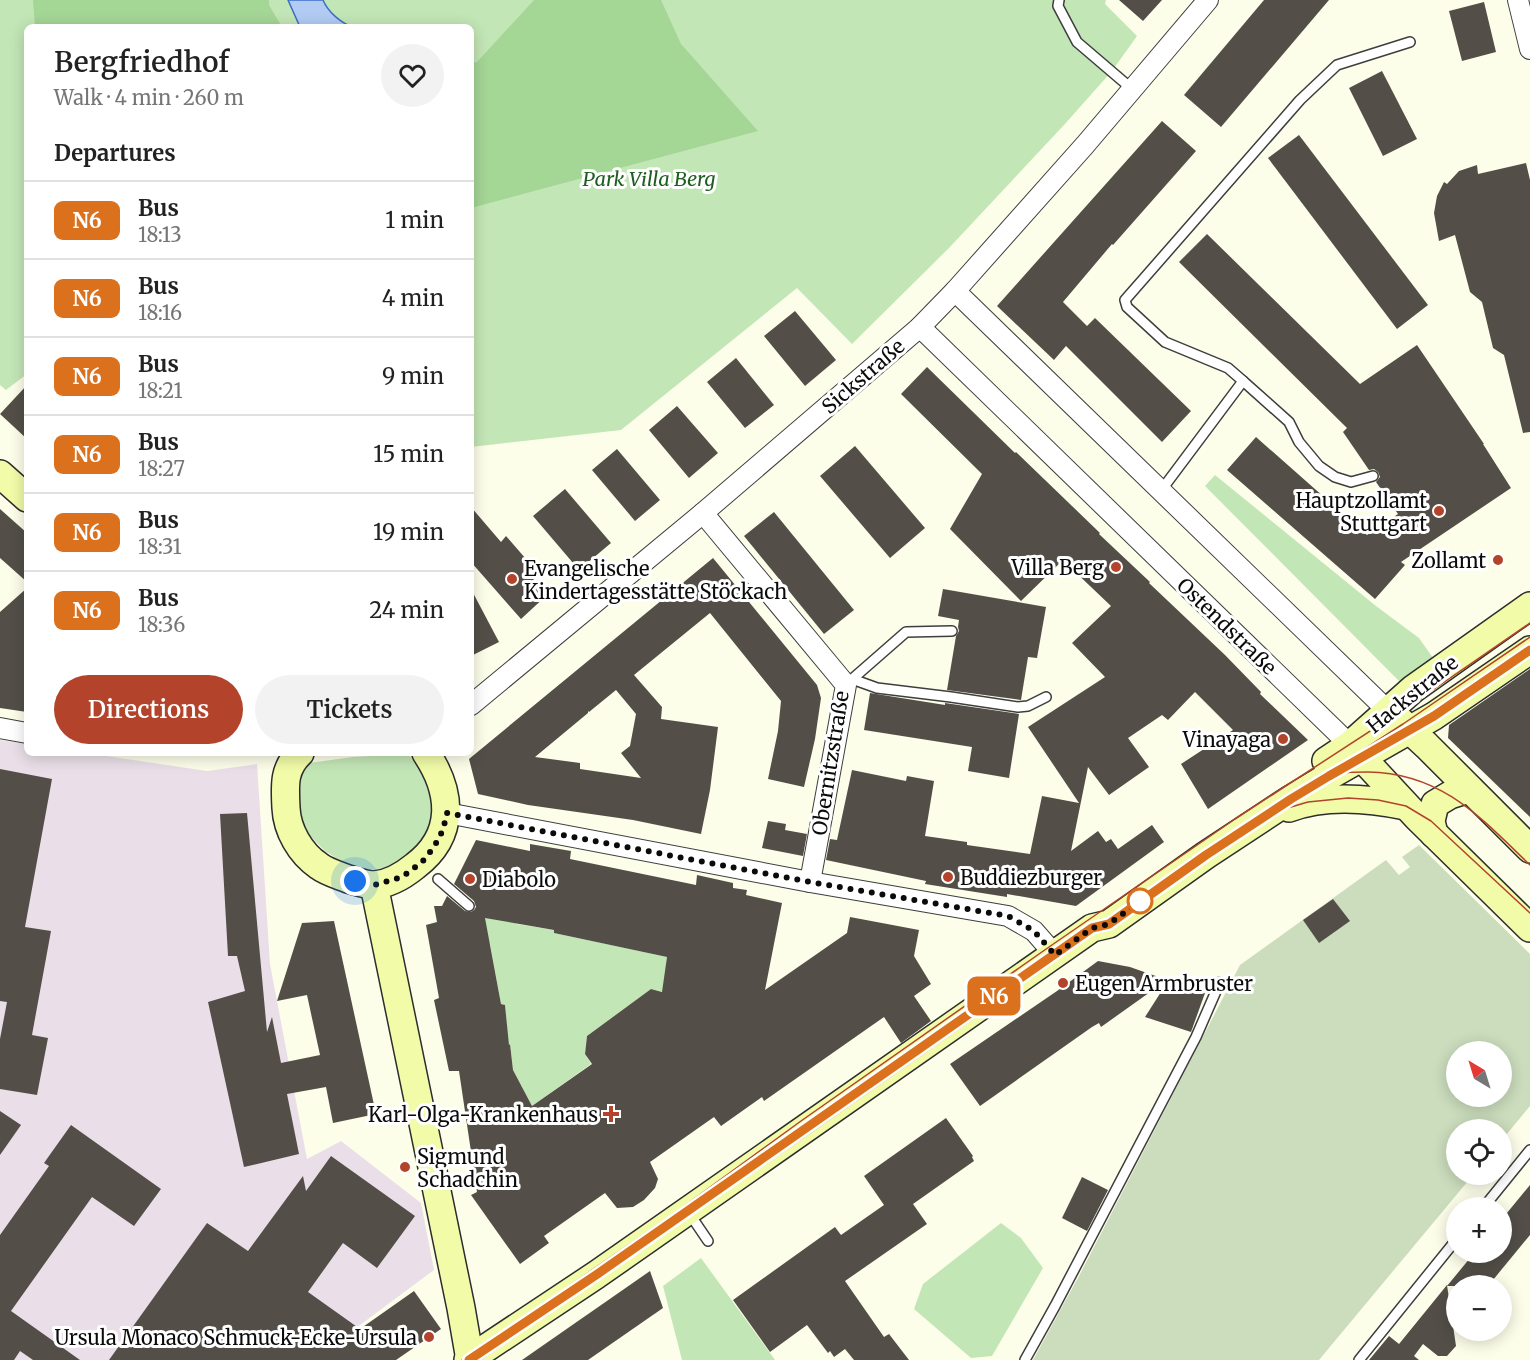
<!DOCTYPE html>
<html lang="en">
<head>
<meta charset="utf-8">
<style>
  body { margin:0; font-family:Merriweather,serif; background:#f2f2f2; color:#222; height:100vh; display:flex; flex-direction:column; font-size:22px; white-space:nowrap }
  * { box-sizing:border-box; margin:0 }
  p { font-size:20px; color:#767676 }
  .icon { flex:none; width:33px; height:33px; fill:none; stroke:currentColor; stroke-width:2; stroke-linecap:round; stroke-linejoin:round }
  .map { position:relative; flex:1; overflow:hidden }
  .drawer { position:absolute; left:24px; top:24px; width:450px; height:732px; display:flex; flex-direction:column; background:#fff; border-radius:9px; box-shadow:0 3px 15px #0003 }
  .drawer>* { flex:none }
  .badge { padding:0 12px; border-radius:9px; font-size:21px; line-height:39px }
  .needle { width:39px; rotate:322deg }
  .fabs { position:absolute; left:1446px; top:1041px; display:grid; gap:12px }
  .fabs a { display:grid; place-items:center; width:66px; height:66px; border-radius:50%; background:#fff; box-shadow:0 3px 15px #0003; font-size:30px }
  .you { position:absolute; width:30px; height:30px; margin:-15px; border:4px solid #fff; border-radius:50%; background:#1a73e8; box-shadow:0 0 0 9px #1a73e833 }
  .map>.badge { position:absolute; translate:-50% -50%; box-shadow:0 0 0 3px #fff }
  h2 { padding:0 30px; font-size:22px; line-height:54px }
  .round { display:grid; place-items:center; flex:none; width:63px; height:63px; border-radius:32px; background:#f2f2f2 }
  .head { display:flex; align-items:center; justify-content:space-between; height:102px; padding:0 30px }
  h1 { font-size:28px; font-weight:600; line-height:45px }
  .cta { display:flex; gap:12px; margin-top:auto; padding:12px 30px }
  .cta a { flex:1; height:69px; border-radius:36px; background:#b3442b; color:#fff; font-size:24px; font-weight:600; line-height:69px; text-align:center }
  .cta a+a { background:#f2f2f2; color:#222 }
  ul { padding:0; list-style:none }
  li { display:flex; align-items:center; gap:18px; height:78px; padding:0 30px; border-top:2px solid #e0e0e0 }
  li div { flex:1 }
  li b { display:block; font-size:22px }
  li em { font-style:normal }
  li .badge { min-width:66px; font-weight:700; text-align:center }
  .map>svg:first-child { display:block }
  .industrial { fill:#eadfe8 }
  .green { fill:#c3e6b6 }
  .forest { fill:#a4d696 }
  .cemetery { fill:#cbddbd; fill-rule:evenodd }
  .water { fill:#b1cbf3; stroke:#3c6ec6; stroke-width:1.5 }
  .building { fill:#534f48; fill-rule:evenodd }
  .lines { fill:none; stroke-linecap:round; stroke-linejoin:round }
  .lane-casing { stroke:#3e3e3e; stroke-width:12 }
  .street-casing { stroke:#3e3e3e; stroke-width:22 }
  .secondary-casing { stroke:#2d2d2d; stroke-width:30 }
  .lane { stroke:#fff; stroke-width:9 }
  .street { stroke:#fff; stroke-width:20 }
  .secondary { stroke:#f1fba8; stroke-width:27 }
  .tram { stroke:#b3442b; stroke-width:1.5 }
  .line-casing { stroke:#fff; stroke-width:14 }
  .line { stroke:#db711d; stroke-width:9 }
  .walk { stroke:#0b0b0b; stroke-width:6; stroke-dasharray:0 10.8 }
  .poi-dot { fill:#b3442b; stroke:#fff; stroke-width:2 }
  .stop-dot { fill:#fff; stroke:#db711d; stroke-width:3 }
  .labels { text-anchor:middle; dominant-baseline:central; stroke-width:6; stroke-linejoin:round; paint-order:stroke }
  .park-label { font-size:20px; font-style:italic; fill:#1f5e21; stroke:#fff }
  .street-label { font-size:20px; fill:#0b0b0b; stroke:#fff }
  .poi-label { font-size:20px; fill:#0b0b0b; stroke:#fff; text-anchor:end }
</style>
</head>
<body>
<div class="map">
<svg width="1530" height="1360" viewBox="0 0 1530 1360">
  <rect width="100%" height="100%" fill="#fdfeea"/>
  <path class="industrial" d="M0,740L27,744V753H86L207,771L257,764L270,964L307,1159L341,1141L421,1203L434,1270L313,1360H0Z"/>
  <g class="green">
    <path d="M0,0H1106L1105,4L1137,36L1112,71L1064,125L949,248L852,344L797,288L621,430L471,447V27H27V374L6,390L0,385Z"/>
    <path d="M1215,475L1376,606L1419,638L1433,658L1400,682L1205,486Z"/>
    <path d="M407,754L420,765L430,787L434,805L428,837L402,863L380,869H361L344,863L325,851L307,833L301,817L299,801L302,770L309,763L353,757Z"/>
    <path d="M490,905L517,924L554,930V933L667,957L666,967L701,1001L651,989L587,1036L585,1054L591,1064L532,1106L513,1070L510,1044L505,1046L507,1026L505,1005L501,1004L490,944L473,918Z"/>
    <path d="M1001,1223L1021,1238L1043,1268L992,1356L971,1358L914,1309L923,1284Z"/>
    <path d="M701,1258L775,1360H682L663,1286Z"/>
  </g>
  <g class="forest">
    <path d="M33,0H269V5L282,27H35Z"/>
    <path d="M534,0H661L681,44L758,131L471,208V59L476,63Z"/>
  </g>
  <path class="cemetery" d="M1419,845L1530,954V1106L1502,1140V1130H1456V1174L1473,1175L1319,1360H1033L1079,1276L1240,965L1386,860L1399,875L1410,867L1402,857ZM1456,1052H1502V1096H1456Z"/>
  <path class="water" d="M288,0H323C328,12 340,22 352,27H300Z"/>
  <g class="building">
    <path d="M1119,0H1162L1143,21Z"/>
    <path d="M1264,0H1329L1221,127L1184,95Z"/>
    <path d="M1484,2L1496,52L1462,61L1449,11Z"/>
    <path d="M1382,71L1417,139L1383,156L1349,88Z"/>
    <path d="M1162,121L1196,151L1113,245L1112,244L1063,302L1087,326L1095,318L1191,411L1162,442L1066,346L1054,360L997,306Z"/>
    <path d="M1299,135L1428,305L1397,329L1268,158Z"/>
    <path d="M1526,163L1530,180V432L1523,433L1504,355L1493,348L1482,302L1470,292L1455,235L1439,241L1434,213L1437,196L1444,182L1447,184L1459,171L1477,165L1478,174Z"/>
    <path d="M1207,234L1360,384L1417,345L1484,444H1483L1511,488L1401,562L1405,565L1375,599L1227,470L1256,437L1367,535L1398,514L1376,482L1380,477L1378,472L1374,469L1369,470L1343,432L1347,428L1179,262Z"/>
    <path d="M795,311L836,360L805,386L764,336Z"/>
    <path d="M736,358L774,405L745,428L707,382Z"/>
    <path d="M927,367L1015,453L1016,452L1100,533L1099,534L1150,582L1149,583L1225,655L1261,692L1260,694L1308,740L1208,809L1181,764L1233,730L1195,692L1168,720L1162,715L1128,738L1149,767L1109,795L1088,767L1071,851L1098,831L1106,842L1111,839L1118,849L1152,825L1164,842L1076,906L1007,894V897L925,884L926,881L826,860L830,839L837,840L852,770L906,781L907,776L934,781L925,836L967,842V845L1030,854L1042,796L1079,803L1028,727L1105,677L1072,643L1111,606L1069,566L1067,567L1061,562L1021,601L950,529L982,474L901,394Z"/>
    <path d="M27,385V439L0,414Z"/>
    <path d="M677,406L718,453L689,478L649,430Z"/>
    <path d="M855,446L925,528L890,558L820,476Z"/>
    <path d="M617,449L660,500L635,521L592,470Z"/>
    <path d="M565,489L611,543L579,570L533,516Z"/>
    <path d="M471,507L501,542L506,536L539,574L533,580L547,595L521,619L471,562Z"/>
    <path d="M0,509L27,533V582L0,558Z"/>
    <path d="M774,512L854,610L824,634L744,536Z"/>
    <path d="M713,558L817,685L821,698L815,739L804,787L768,779L778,731L781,701L710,613L634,675L662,707L661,719L718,727L710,790L701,834L633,820L528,805L478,794L469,759ZM616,690L636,714L630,746L621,753L641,778L580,769V763L535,757L588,713V711L589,712Z"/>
    <path d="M27,588V712L0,708V612Z"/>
    <path d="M471,589L499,642L471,656Z"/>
    <path d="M943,589L1046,607L1037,658L1028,657L1021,700L947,690L956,636L959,631L958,627L959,620L938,616Z"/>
    <path d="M1530,669V817L1448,738L1449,725Z"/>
    <path d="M870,693L945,705V703L1019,714L1009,778L968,771L972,747L864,730Z"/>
    <path d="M0,769L52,779L25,927L51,931L32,1035L48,1038L37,1095L0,1089V1039L7,1002L0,1001Z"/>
    <path d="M247,813L267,1032L272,1017L281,1063L320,1055L307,995L277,1001L302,923L334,921L376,1114L333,1123L326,1087L287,1094L299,1154L244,1167L208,1002L245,991L237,956H228L220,814Z"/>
    <path d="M768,821L786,824L785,830L807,834L803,856L762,848Z"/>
    <path d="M476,840L530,851V844L571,851L570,859L696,885L697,875L733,883V888L747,890L746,895L782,903L765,990L847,933L850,917L919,930L914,956L931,984L914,996L931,1021L901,1043L884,1017L764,1101L762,1097L721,1126L714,1117L650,1162L658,1179L655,1188L644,1200L633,1207L617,1208L605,1193L544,1236L549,1243L520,1264L471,1195L477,1192L459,1071H449L434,1000L439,998L426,925L437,922L434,906H442L447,896L465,911L471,912L474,910L476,907L474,901L454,884ZM485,918L554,930V933L667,957L662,992L651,989L587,1036L585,1054L592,1064L532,1106L513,1070L510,1044L509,1045L505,1005L501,1004Z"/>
    <path d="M1333,899L1350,921L1319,943L1303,920Z"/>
    <path d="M1098,961L1130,967L1167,980L1101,1027L1099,1023L1092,1027L980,1106L950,1064L1057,991Z"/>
    <path d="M1168,981L1205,993L1191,1032L1145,1017Z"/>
    <path d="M0,1111L21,1125L0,1155Z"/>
    <path d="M946,1118L973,1156L972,1157L974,1161L913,1204L927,1224L845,1281L884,1337L889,1334L909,1360H854L845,1349L834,1357L830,1351L828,1353L807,1325L770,1352L733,1300L835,1227L841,1235L884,1205L864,1176Z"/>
    <path d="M71,1125L161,1189L134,1226L92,1197L11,1311L80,1360H33L20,1351L14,1360H0V1235L49,1166L44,1163Z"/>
    <path d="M331,1156L415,1216L377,1268L343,1243L308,1292L360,1329L414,1291L441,1329L396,1360H109L207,1223L248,1251L303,1176L306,1191Z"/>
    <path d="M1082,1177L1108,1190L1087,1231L1062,1218Z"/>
    <path d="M1530,1185V1235L1488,1286H1447L1475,1252H1502V1219Z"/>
    <path d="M650,1271L663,1308L588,1360H522Z"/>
    <path d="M1447,1285L1456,1346L1447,1356H1438L1423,1344L1414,1356L1419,1360H1369L1389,1336L1399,1344Z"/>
  </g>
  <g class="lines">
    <g class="lane-casing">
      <g id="lane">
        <path d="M1059,0L1058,6L1077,42L1132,89"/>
        <path d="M1243,381L1289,422L1299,442L1319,466L1335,477L1351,482L1373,476"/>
        <path d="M1160,492L1243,381L1228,368L1165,342L1127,307L1125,300L1300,100L1337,65L1410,42"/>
        <path d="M852,679L877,688L951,697L1018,707L1028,706L1046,697"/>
        <path d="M850,681L906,632L952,631"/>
        <path d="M438,879L469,906"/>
        <path d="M1483,1208L1530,1150"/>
        <path d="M689,1213L708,1241"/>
        <path d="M1025,1360L1055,1306L1196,1037L1220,982"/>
        <path d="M1359,1360L1456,1240"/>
      </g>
    </g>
    <g class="street-casing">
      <g id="street">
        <path d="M1518,0L1530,49"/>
        <path d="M955,291L1388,711"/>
        <path d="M920,327L1350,745"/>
        <path d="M703,513L846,685L810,882"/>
        <path d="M471,705L703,513L920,327L955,291L1085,145L1208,0"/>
        <path d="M0,728L27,733"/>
        <path d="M447,813L810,882L1008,916L1034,931L1055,955"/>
      </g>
    </g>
    <g class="secondary-casing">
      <g id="secondary">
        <path d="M0,474L27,498"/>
        <path d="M1398,719L1427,746L1530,849"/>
        <path d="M1351,746L1417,817L1530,928"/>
        <path d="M300,753C283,769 285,786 286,808C287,830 300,853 319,866C327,872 338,875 348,879C355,881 366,885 374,885C389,884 404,875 415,866C456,835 452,792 426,753"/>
        <path d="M1326,761L1350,745L1413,689L1530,606"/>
        <path d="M1289,808C1326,794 1368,798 1406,806"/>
        <path d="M1434,834L1431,821L1435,804L1450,795L1469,789"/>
        <path d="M374,885L461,1308L470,1360"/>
        <path d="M468,1360L596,1275L1092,928L1109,924L1206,855L1291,799L1329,776L1434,716L1530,650"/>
      </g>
    </g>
    <use href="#lane" class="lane"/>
    <use href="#street" class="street"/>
    <use href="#secondary" class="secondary"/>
    <g class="tram">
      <path d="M1327,776C1341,772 1354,772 1368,772C1442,773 1481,818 1530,865"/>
      <path d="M1284,809L1308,802L1348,798L1378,800L1406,806L1431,821L1530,913"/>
      <path d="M462,1360L676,1212L801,1121L1049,947L1235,819L1421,698L1530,623"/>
      <path d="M480,1360L810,1133L1206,855L1358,753L1403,724L1530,637"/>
    </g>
  </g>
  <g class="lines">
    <g class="line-casing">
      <path id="line" d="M469,1360L596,1275L1092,928L1109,924L1206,855L1291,799L1329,776L1434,716L1530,650"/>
    </g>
    <use href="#line" class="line"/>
    <path class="walk" d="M355,881L374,885L402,877L422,862L434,847L443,830L447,813L810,882L1008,916L1034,931L1055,955L1092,928L1109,924L1140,901"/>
  </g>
  <g class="poi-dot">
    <circle cx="1439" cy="511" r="6"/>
    <circle cx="1498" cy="560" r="6"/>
    <circle cx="1116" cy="567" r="6"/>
    <circle cx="512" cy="579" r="6"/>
    <circle cx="1283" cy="739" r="6"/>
    <circle cx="948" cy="877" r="6"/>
    <circle cx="470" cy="879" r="6"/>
    <circle cx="1063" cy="983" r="6"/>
    <path d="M608 1105h6v6h6v6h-6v6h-6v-6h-6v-6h6z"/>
    <circle cx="405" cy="1167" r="6"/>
    <circle cx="429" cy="1337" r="6"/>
  </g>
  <circle class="stop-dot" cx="1140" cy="901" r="12"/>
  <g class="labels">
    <g class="park-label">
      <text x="649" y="178">Park Villa Berg</text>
    </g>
    <g class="street-label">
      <text transform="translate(863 376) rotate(-41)">Sickstraße</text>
      <text transform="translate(1227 626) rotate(44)">Ostendstraße</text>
      <text transform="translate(1412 694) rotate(-39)">Hackstraße</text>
      <text transform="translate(830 763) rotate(-81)">Obernitzstraße</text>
    </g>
    <g class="poi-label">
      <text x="1427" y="500">Hauptzollamt<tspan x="1427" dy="23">Stuttgart</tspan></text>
      <text x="1486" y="560">Zollamt</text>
      <text x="1104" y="567">Villa Berg</text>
      <text x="524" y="568" text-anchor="start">Evangelische<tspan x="524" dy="23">Kindertagesstätte Stöckach</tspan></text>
      <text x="1271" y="739">Vinayaga</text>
      <text x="960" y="877" text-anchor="start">Buddiezburger</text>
      <text x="482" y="879" text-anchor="start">Diabolo</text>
      <text x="1075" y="983" text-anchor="start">Eugen Armbruster</text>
      <text x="598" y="1114">Karl-Olga-Krankenhaus</text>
      <text x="417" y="1156" text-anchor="start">Sigmund<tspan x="417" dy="23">Schadchin</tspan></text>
      <text x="417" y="1337">Ursula Monaco Schmuck-Ecke-Ursula</text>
    </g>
  </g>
</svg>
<div class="fabs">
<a><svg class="needle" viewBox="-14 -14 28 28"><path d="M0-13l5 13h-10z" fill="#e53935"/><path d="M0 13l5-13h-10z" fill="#767676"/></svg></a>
<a><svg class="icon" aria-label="locate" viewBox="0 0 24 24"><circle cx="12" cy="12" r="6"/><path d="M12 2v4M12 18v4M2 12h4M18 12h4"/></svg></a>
<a>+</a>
<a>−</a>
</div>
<div class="you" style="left:355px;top:881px"></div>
<b class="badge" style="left:994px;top:996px;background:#db711d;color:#fff">N6</b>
<section class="drawer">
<div class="head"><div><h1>Bergfriedhof</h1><p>Walk · 4 min · 260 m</p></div><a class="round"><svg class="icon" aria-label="heart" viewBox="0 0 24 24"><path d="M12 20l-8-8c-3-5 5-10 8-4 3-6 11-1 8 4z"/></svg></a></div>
<h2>Departures</h2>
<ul>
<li><span class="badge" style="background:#db711d;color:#fff">N6</span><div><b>Bus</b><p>18:13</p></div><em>1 min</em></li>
<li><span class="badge" style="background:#db711d;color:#fff">N6</span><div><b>Bus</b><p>18:16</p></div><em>4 min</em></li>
<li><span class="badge" style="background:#db711d;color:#fff">N6</span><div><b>Bus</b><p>18:21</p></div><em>9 min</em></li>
<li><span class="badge" style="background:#db711d;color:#fff">N6</span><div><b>Bus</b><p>18:27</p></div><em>15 min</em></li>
<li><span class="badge" style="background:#db711d;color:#fff">N6</span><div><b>Bus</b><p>18:31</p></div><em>19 min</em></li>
<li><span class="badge" style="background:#db711d;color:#fff">N6</span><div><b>Bus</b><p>18:36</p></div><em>24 min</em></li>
</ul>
<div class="cta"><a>Directions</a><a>Tickets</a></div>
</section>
</div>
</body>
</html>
